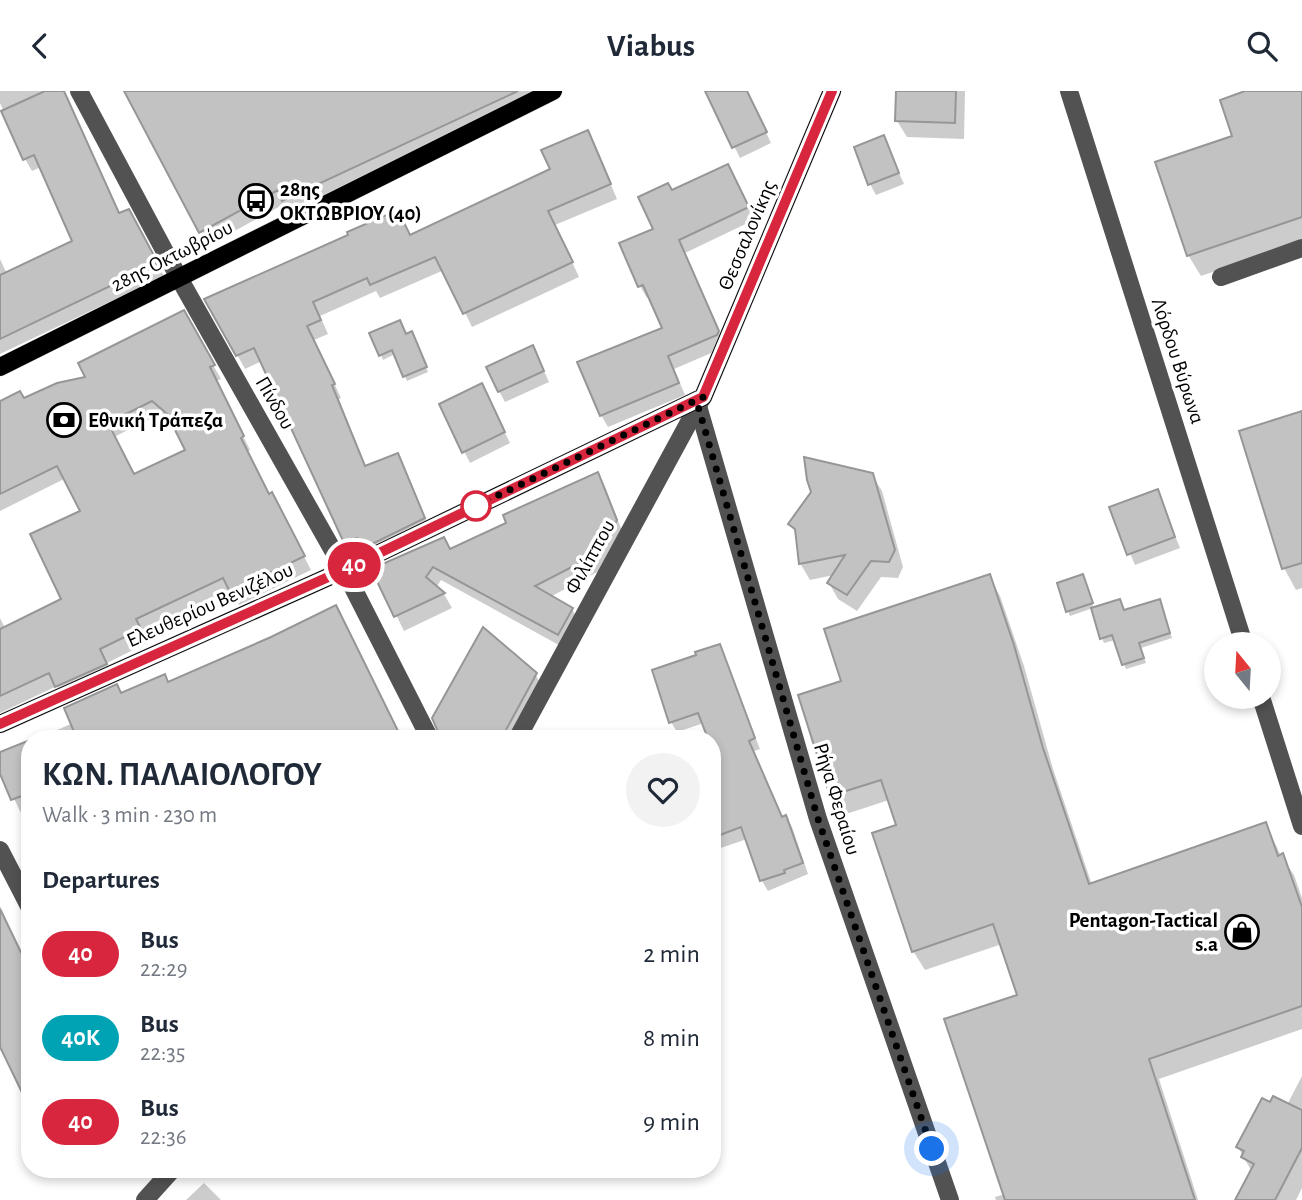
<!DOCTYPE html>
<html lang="en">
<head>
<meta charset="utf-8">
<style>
  body { margin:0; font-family:"Alegreya Sans",sans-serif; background:#f2f2f3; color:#1f2937; height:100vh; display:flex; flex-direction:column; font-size:26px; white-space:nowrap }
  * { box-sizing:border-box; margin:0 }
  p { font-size:23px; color:#747a83 }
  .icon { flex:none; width:38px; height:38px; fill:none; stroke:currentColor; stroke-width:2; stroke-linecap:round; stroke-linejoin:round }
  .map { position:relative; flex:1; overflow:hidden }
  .side { position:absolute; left:21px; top:639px; width:700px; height:448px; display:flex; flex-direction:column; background:#fff; border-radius:28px; box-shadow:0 4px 10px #0003 }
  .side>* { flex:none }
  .badge { padding:0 14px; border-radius:23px; font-size:24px; line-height:46px }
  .needle { width:46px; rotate:342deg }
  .controls { position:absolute; left:1204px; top:541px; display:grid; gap:14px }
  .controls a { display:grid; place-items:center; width:77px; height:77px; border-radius:50%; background:#fff; box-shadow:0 4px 10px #0003; font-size:35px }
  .you { position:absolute; width:35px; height:35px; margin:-18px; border:5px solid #fff; border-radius:50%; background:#1a73e8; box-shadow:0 0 0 10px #1a73e833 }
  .map>.badge { position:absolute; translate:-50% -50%; box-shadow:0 0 0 4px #fff }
  h2 { padding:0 21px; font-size:26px; line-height:63px }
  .round { display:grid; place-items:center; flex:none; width:74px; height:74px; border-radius:37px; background:#f2f2f3 }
  .summary { display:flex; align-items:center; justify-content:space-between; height:119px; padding:0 21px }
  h1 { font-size:33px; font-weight:700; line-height:52px }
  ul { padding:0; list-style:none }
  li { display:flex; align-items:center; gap:21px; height:84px; padding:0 21px }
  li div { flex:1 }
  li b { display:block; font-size:26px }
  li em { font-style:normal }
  li .badge { min-width:77px; font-weight:700; text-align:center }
  header { display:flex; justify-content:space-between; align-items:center; height:91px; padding:0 21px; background:#fff; font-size:32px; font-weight:700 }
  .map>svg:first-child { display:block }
  .shadow { fill:#0003; fill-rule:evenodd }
  .building { fill:#c2c2c2; stroke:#969696; stroke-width:2; fill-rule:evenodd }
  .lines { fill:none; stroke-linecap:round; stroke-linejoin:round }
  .major-casing { stroke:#dbdbdb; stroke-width:19 }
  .minor { stroke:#525252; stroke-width:18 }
  .major { stroke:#000; stroke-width:18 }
  .line-casing { stroke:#fff; stroke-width:16 }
  .line { stroke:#d7263d; stroke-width:10 }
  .walk { stroke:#000; stroke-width:7; stroke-dasharray:0 12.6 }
  .stop-dot { fill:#fff; stroke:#d7263d; stroke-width:3.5 }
  .labels { text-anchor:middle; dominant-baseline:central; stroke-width:7; stroke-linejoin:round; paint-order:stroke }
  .poi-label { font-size:21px; font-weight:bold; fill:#000; stroke:#fff; text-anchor:start }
  .street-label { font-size:21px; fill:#000; stroke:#fff }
</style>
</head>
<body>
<header><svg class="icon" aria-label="back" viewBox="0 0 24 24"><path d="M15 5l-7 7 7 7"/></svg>Viabus<svg class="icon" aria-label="search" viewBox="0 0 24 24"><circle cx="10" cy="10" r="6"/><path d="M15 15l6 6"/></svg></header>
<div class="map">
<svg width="1302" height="1109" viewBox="0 0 1302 1109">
  <rect width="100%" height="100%" fill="#fff"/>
  <g class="shadow">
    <path d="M0,0H63L120,124L135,132L164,185L0,263V168L7,183L74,151L41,76L32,80L25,68L0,12Z"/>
    <path d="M129,0H552L292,122L286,112L209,154L127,1Z"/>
    <path d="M707,0H747L771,52L740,67Z"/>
    <path d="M898,0H965L964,48L907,46L897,30Z"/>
    <path d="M1251,0H1302V151L1201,185L1188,164Z"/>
    <path d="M588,41L617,108L555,134L579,186L472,236L444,179L380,207L376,200L320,225L328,243L314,249L341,307L338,309L366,376L397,364L432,442L354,465L262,270L245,278L207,209L351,145L398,121L410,146L552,79Z"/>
    <path d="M883,46L904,93L876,104L870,93Z"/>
    <path d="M734,87L754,129L685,162L725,254L723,257L674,278L685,304L608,336L601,324L665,238L651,206L647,207L640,195L655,139L672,101Z"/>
    <path d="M183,221L221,288L216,290L250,359L247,361L269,405L279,417L311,479L239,514L231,500L142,542L147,552L107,572L113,586L64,608L57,595L0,622V527L5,537L64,509L82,420L66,387L0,420V313L24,310L87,288ZM160,323L175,335L188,360L134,385L114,346Z"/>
    <path d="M406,245L414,247L428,281L407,290L395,263L383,269L381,264Z"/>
    <path d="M538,267L549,291L505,311L499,300Z"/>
    <path d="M487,305L510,352L470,372L441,314Z"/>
    <path d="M1302,321V497L1296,499L1284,477Z"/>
    <path d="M598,383L606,398L624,445L607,476L550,506L572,518L580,533L566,558L441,489L436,497L444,503L452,517L404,540L374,479L450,460L508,433Z"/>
    <path d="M872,384L882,400L903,476L898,487L881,486L857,520L838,508L829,492L834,484L810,489L800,472L798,446L790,433L813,401Z"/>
    <path d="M1157,400L1180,457L1135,474L1111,417Z"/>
    <path d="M989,485L1000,505L1024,575L1053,678L1092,794L1266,733L1281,765L1294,784L1302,807V938L1159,988L1198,1109H996L995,1106L1005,1103L1019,905L1002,853L925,879L913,860L898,735L889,709L843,724L831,705L800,605L844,591Z"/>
    <path d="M1085,490L1094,518L1124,521L1162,515L1172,547L1141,557L1146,572L1126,578L1115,549L1104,552L1102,547L1093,517L1070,525L1068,520Z"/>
    <path d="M719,555L760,658L754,660L782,727L786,726L792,736L808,783L768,800L762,790L747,748L712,760V648L704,632L677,641L671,631L698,565Z"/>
    <path d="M535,583L543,597L516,648H445Z"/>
    <path d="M168,593L399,648H37L73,632L121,604Z"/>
    <path d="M30,651V718L21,722L0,679V663Z"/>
    <path d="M0,815L30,879V1000L0,952Z"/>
    <path d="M1302,985V1097L1296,1109H1237L1252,1081L1238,1056L1271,1013L1287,1014Z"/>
    <path d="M204,1092L221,1109H186Z"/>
  </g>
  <g class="building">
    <path d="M45,0H64L119,122L129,118L158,172L0,248V184L72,150L34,64L23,69L1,20Z"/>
    <path d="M124,0H518L282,110L278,99L199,142Z"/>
    <path d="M705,0H747L767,41L732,57Z"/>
    <path d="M896,0H956L955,32L895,30Z"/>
    <path d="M1245,0H1302V126L1187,165L1155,71L1232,45L1220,9Z"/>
    <path d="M588,39L611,93L548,120L573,171L463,223L435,166L370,194L367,187L313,211L321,229L307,235L335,293L332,294L365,375L398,362L425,427L362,458L357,447L344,452L254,257L236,265L204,208L348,144L347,141L398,119L410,144L550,78L541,59Z"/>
    <path d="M884,44L899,82L868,94L854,56Z"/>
    <path d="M728,73L749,116L679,149L719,240L717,244L668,265L679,292L600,325L577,271L662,237L643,194L638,196L619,152L653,138L638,106L668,92L672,99Z"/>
    <path d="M184,219L215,274L210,276L244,345L241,347L269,403L272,401L305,465L230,501L223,487L136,528L141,538L100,558L107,573L55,596L49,582L0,605V538L61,508L30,443L80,420L57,375L0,403V310L20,300L24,307L57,292L85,286L78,272ZM152,310L167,323L185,359L134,383L108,332Z"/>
    <path d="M400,229L406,243L412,240L427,276L403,286L392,259L379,265L369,242Z"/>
    <path d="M533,254L544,280L498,301L486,276Z"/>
    <path d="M482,292L505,341L462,362L439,313Z"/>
    <path d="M1302,320V472L1282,478L1239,340Z"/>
    <path d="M804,366L873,382L895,459L889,471L871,470L847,504L827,492L845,464L799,473L795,438L788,433L811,401L807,389Z"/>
    <path d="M598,381L617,429L599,462L535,495L573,517L558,544L433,476L426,486L445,502L394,526L371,478L444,446L450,458L506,432L503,424Z"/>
    <path d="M1158,398L1175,446L1127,464L1109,416Z"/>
    <path d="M990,483L1014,554L1043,657L1089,793L1266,731L1278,765L1283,762L1302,816V915L1149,968L1195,1109H1005L944,928L1017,904L993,833L912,861L872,742L896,734L881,689L830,705L798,604L841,590L824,538Z"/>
    <path d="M1083,483L1093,512L1066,521L1057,492Z"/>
    <path d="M1120,508L1124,519L1160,508L1170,542L1139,552L1144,567L1122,574L1112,544L1100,548L1091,517Z"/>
    <path d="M336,514L402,648H77L64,617L117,593L121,602L165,583L168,591L271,546Z"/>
    <path d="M483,536L537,582L501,648H441L432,627Z"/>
    <path d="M720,553L755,647L749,650L782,726L786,724L803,772L784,779L785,782L760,790L741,736L712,747V648H708L698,622L669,632L652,579L696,564L695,561Z"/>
    <path d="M30,649V702L11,709L0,683V661Z"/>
    <path d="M0,818L30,880V1018L0,956Z"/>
    <path d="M1273,1005L1302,1019V1057L1275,1109H1235L1254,1073L1241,1066L1244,1060L1236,1056L1262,1007L1270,1011Z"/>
  </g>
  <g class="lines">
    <g class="major-casing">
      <g id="major">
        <path d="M0,276L553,0"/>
        <path d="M0,633L344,479L703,306L832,0"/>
      </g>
    </g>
    <g class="minor">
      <path d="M79,0L179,187L344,479L430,648"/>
      <path d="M1069,0L1244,553"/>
      <path d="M1221,186L1302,157"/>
      <path d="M698,315L818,728L950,1109"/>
      <path d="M1261,606L1302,735"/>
      <path d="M517,648L701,309"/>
      <path d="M0,759L30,817"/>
      <path d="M145,1109L173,1078"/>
    </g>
    <use href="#major" class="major"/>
  </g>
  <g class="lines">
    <g class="line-casing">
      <path id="line" d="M0,633L344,479L703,306L832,0"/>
    </g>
    <use href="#line" class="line"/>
    <path class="walk" d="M476,415L703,306L698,315L818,728L932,1058"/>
  </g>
  <defs>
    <g id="bus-ring" transform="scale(1.75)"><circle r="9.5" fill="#fff" stroke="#000" stroke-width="1.5"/><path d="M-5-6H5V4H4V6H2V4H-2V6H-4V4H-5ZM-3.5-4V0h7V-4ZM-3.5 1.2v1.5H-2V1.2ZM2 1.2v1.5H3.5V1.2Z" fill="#000"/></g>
    <g id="bank-ring" transform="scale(1.75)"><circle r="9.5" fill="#fff" stroke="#000" stroke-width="1.5"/><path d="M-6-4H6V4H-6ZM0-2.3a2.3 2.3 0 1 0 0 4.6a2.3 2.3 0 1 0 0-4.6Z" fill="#000"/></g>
    <g id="shop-ring" transform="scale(1.75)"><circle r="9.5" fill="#fff" stroke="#000" stroke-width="1.5"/><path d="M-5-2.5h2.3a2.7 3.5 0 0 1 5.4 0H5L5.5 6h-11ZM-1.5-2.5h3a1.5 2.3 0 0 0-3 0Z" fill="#000"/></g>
  </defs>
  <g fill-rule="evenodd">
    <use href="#bus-ring" x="256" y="110"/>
    <use href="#bank-ring" x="64" y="329"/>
    <use href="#shop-ring" x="1242" y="841"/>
  </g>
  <circle class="stop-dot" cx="476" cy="415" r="14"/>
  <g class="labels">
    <g class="poi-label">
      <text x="280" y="98">28ης<tspan x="280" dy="24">ΟΚΤΩΒΡΙΟΥ (40)</tspan></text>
      <text x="88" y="329">Εθνική Τράπεζα</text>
      <text x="1218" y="829" text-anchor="end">Pentagon-Tactical<tspan x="1218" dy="24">s.a</tspan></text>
    </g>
    <g class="street-label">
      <text transform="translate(747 144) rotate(-67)">Θεσσαλονίκης</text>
      <text transform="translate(172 165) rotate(-27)">28ης Οκτωβρίου</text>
      <text transform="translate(1178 270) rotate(72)">Λόρδου Βύρωνα</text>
      <text transform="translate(275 312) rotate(60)">Πίνδου</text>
      <text transform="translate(590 466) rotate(-61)">Φιλίππου</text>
      <text transform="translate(210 514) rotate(-24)">Ελευθερίου Βενιζέλου</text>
      <text transform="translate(837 708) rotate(73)">Ρήγα Φεραίου</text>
    </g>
  </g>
</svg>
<div class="controls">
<a><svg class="needle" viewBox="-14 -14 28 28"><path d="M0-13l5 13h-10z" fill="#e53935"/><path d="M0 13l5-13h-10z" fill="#747a83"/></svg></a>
</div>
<div class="you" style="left:932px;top:1058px"></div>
<b class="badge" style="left:354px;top:474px;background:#d7263d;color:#fff">40</b>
<section class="side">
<div class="summary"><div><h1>ΚΩΝ. ΠΑΛΑΙΟΛΟΓΟΥ</h1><p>Walk · 3 min · 230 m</p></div><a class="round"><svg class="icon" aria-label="heart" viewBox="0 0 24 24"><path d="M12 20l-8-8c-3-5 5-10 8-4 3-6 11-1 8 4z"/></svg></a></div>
<h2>Departures</h2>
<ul>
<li><span class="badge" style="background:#d7263d;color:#fff">40</span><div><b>Bus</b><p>22:29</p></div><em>2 min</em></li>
<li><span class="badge" style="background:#00a3b4;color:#fff">40Κ</span><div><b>Bus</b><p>22:35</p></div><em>8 min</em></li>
<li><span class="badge" style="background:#d7263d;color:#fff">40</span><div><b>Bus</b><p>22:36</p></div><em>9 min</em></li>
</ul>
</section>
</div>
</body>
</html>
